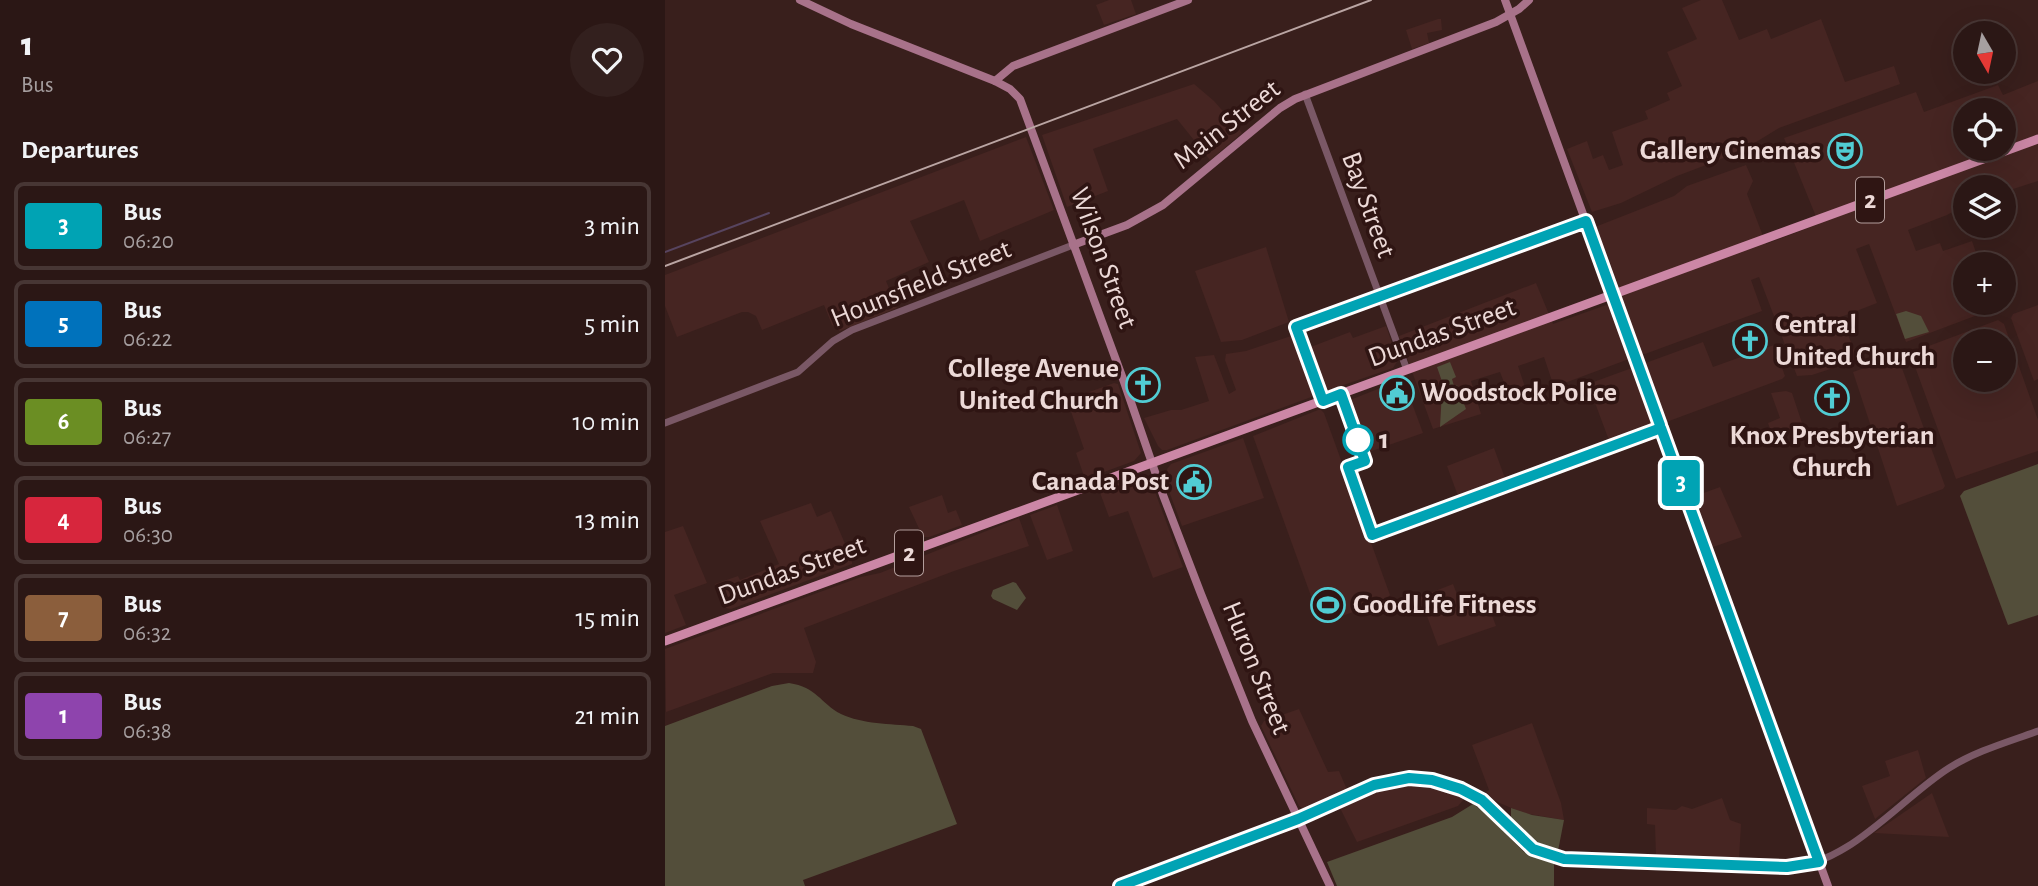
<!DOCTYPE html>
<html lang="en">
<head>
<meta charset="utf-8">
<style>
  body { margin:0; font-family:"Alegreya Sans",sans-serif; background:#33201e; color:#f1f3f6; height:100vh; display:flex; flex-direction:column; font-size:26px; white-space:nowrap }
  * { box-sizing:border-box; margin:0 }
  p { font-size:23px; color:#a69fa0 }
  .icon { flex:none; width:38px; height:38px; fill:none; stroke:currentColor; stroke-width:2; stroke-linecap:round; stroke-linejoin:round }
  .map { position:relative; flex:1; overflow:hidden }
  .details { display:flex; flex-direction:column; background:#2b1715; width:665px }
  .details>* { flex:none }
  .badge { padding:0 14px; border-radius:5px; font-size:24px; line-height:46px }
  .needle { width:46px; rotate:171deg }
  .tools { position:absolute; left:1288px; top:21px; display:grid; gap:14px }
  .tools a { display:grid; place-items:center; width:63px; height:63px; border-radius:50%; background:#2b1715; box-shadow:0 7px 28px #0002,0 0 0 2px #473634; font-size:35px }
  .map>.badge { position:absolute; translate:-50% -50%; box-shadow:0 0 0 4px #fff }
  h2 { padding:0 21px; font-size:26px; line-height:63px }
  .round { display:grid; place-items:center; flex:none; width:74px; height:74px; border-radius:37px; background:#33201e }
  .headline { display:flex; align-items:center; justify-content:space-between; height:119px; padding:0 21px }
  h1 { font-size:33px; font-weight:800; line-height:52px }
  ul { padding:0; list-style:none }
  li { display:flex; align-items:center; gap:21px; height:88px; margin:0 14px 10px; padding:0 7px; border:4px solid #473634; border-radius:10px }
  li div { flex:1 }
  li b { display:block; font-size:26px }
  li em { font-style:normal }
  li .badge { min-width:77px; font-weight:700; text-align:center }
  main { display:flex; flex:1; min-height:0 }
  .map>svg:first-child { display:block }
  .built { fill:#462522; fill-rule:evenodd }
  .green { fill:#534e3a }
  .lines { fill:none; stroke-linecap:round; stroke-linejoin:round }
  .stream { stroke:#57445f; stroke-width:2 }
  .tertiary { stroke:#7a5866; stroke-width:7 }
  .secondary { stroke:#a8728a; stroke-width:8 }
  .primary { stroke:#cc87a6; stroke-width:9 }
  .rail { stroke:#baa5a3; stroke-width:2 }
  .line-casing { stroke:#fff; stroke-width:16 }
  .line { stroke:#00a3b4; stroke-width:10 }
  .stop-dot { fill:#fff; stroke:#00a3b4; stroke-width:3.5 }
  .labels { text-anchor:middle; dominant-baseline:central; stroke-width:7; stroke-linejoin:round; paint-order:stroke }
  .shield { fill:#2f1513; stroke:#b39e9c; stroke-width:2 }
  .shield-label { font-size:26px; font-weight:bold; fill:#ecd9d7 }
  .street-label { font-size:28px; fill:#ecd9d7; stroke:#2f1513 }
  .poi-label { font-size:28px; font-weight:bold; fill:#ecd9d7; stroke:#2f1513; text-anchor:end }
  .stop-label { font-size:28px; font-weight:bold; fill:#ecd9d7; stroke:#2f1513; text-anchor:start }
</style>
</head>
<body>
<main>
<section class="details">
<div class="headline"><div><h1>1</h1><p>Bus</p></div><a class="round"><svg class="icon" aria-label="heart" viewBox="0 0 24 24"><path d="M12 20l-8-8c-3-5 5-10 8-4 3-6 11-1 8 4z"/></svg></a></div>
<h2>Departures</h2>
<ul>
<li><span class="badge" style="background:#00a3b4;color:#fff">3</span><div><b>Bus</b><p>06:20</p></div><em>3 min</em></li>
<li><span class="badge" style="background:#0072bc;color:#fff">5</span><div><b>Bus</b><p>06:22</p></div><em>5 min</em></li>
<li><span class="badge" style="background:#6b8e23;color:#fff">6</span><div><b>Bus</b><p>06:27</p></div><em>10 min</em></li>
<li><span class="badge" style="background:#d7263d;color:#fff">4</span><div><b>Bus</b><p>06:30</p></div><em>13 min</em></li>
<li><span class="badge" style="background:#8b5e3c;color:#fff">7</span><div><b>Bus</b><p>06:32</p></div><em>15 min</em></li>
<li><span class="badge" style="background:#8e44ad;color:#fff">1</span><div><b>Bus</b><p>06:38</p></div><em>21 min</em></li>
</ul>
</section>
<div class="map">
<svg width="1373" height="886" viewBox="0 0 1373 886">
  <rect width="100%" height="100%" fill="#391f1c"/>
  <g class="built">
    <path d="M444,0H466L471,14L439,25L431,5Z"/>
    <path d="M1036,0H1057L1074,40L1102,29L1106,39L1156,19L1180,82L1229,66L1235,84L1114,128L1083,147L1049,162L1012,176L956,203L927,212L902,149L922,141L928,159L938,155L944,170L958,165L947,132L983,119L980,111L1005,100L1002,93L1017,86L1002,52L1032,39L1017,8Z"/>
    <path d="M773,19H776L777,30L762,33L764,43L747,49L741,30Z"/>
    <path d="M1373,81V181L1339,192V187H1300V205L1282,215L1243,230L1251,251L1275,243L1278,251L1307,241L1315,264H1300V303H1329L1331,308L1241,342L1204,244L1191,249L1212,303L1176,317L1193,360L1147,375L1132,376L1094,277L1086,280L1097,311L980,354L975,353L944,259L930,227L1009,196L1022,186L1081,165L1088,181L1082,194L1101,244L1154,224L1119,138L1251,92L1259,112L1333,85L1338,95ZM1300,110H1339V149H1300Z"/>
    <path d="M529,84L549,101L577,133L545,160L512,119L428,149L443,191L402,207L377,135Z"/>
    <path d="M361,137L389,210L315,241L299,200L245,221L264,262L221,281L232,308L175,331L167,325L159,305L97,330L91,316L83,312H77L12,337L0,306V275Z"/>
    <path d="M601,247L624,322L577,340L556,342L530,271Z"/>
    <path d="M871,283L888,324L944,304L965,357L964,359L889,387L879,357L853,366L863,396L847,403L835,372L806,381L816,414L768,429L734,336Z"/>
    <path d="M1373,305V379L1369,381L1346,318L1348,314Z"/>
    <path d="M1333,320L1339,324L1373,420V451L1291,479L1245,353ZM1300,341H1339V380H1300Z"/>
    <path d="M721,326L733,360L728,368L658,392L643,348L685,332L688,338Z"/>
    <path d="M626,336L631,338L649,396L502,450H497L493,446L479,418L506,410H516L544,401L530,357L549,355L564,394L571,390L560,360L561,354L581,351Z"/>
    <path d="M1038,342L1048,367L1109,345L1120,376L1117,379L945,443L923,384Z"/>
    <path d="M1230,357L1234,360L1280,486L1278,489L1232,506L1188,372Z"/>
    <path d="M738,379L758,433L704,452L685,400Z"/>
    <path d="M449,383L453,384L476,453L469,461L420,479L411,453L419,449L402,400Z"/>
    <path d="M1121,391L1127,393L1138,426L1108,438L1103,423L1115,418L1106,393Z"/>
    <path d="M653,410H656L659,413L725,595L721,600L658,623L655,621L588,436Z"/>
    <path d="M578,438L599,498L517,526L505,494L502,469L506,464Z"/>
    <path d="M829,448L841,481L793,496L782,466Z"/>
    <path d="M478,475H482L486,481L518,567L488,578L463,511L444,517L434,490Z"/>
    <path d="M1055,487L1077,537L1048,547L1043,543L1029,500L1033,495Z"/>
    <path d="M277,495L283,513L291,510L297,525L264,537H258L244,507Z"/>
    <path d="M146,503L152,517L166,511L187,560V564L66,609L61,608L50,584L73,576L75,580L114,564L95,521Z"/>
    <path d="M392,505L408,551L382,560L365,515Z"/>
    <path d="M354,518L364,546L289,571L139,628L151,662L148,673H108L1,712L0,649L196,577L215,573Z"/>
    <path d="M18,526L42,583L9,595L21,625L0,633V532Z"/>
    <path d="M788,584L798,610L822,602L831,626L773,646L755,597Z"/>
    <path d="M634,709L663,772L674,771L683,792L641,810L634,806L596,726L599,721Z"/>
    <path d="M867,723L896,803L899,820L858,813L830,801L821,792L824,790L807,745Z"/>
    <path d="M1253,750L1261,778L1210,819L1197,786L1225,776L1220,761Z"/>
    <path d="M752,785L777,789L799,799L793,806L692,842L675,808L719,789Z"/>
    <path d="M1267,793L1284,837L1209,833Z"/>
    <path d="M1057,798L1065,820L1076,824L1074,859L991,857L990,825L982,824V808L1011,810L1017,806L1027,809Z"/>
  </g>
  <g class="green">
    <path d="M1241,311L1256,316L1264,332L1240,339L1231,314Z"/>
    <path d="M785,362L791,377L787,379L789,386L792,385L801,409L775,427L777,391L780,390L772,367Z"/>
    <path d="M1373,464V615L1343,625L1295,496L1299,491Z"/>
    <path d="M348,582L351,583L361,598L352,610L328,599L326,596L328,590Z"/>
    <path d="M124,683C152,687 155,703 176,714C197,724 226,724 248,726L256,729L292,824L138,880L140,886H0V726L107,686Z"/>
    <path d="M808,804L819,812L859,852L889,864V886H672L662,862L787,817Z"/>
    <path d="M846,808L867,815L899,820L893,851L887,853C870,846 859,837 846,824Z"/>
  </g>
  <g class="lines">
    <path class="stream" d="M0,252L104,213"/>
    <g class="tertiary">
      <path d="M640,94L742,370"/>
      <path d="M0,423L133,372L168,341L187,330L408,245"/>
      <path d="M633,819C684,796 735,763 792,787C805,793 818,800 828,810C853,837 865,853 902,860L1123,867C1183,866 1235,799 1284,768C1311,751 1343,742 1373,731"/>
    </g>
    <g class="secondary">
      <path d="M135,0L186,24L330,81L345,89L355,99L458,379L498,495L536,594L587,721L665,886"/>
      <path d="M840,0L1163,886"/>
      <path d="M330,81L348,66L523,0"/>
      <path d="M408,245L462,225L498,205L615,108L630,99L831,22L854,9L864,0"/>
    </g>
    <path class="primary" d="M0,641L1373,139"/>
    <path class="rail" d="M0,266L706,0"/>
  </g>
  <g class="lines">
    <g class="line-casing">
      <path id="line" d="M455,886L633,819L709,785L744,778L767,780L796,789L817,800L868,849L899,859L1122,867L1154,862L996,428L707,535L683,467L700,461L676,394L658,401L631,327L921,221L995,425"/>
    </g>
    <use href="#line" class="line"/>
  </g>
  <defs>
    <g id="theatre-ring" transform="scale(1.75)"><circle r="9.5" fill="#2f1513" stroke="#51ccd3" stroke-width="1.5"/><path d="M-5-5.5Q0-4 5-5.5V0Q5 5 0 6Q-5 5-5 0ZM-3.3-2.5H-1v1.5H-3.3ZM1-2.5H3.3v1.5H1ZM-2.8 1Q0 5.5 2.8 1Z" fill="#51ccd3"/></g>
    <g id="church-ring" transform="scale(1.75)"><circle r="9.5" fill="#2f1513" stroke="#51ccd3" stroke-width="1.5"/><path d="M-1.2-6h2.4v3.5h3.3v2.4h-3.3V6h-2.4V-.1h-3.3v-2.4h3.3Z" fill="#51ccd3"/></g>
    <g id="civic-ring" transform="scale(1.75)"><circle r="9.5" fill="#2f1513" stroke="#51ccd3" stroke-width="1.5"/><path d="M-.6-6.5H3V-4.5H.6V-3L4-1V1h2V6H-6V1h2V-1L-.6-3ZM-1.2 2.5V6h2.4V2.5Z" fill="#51ccd3"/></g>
    <g id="stadium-ring" transform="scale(1.75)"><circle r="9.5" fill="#2f1513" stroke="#51ccd3" stroke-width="1.5"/><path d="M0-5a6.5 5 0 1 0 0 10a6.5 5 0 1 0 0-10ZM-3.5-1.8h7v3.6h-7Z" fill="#51ccd3"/></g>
  </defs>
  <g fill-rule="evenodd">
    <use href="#theatre-ring" x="1180" y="151"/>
    <use href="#church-ring" x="1085" y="341"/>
    <use href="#church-ring" x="478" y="385"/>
    <use href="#civic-ring" x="732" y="393"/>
    <use href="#church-ring" x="1167" y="398"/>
    <use href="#civic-ring" x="529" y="482"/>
    <use href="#stadium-ring" x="663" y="605"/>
  </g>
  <circle class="stop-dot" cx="693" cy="440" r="14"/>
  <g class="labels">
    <g class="shield">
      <rect x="1191" y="177.5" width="28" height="45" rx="5"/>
      <rect x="230" y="530.5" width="28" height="45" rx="5"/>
    </g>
    <g class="shield-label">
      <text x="1205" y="200">2</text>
      <text x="244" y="553">2</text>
    </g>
    <g class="street-label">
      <text transform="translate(562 125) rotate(-38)">Main Street</text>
      <text transform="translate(703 205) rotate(70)">Bay Street</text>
      <text transform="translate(438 258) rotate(70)">Wilson Street</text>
      <text transform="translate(256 284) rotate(-22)">Hounsfield Street</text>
      <text transform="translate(777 333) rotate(-20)">Dundas Street</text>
      <text transform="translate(127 571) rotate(-20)">Dundas Street</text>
      <text transform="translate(591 668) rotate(68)">Huron Street</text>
    </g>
    <g class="poi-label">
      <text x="1156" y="151">Gallery Cinemas</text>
      <text x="1110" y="325" text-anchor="start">Central<tspan x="1110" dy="32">United Church</tspan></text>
      <text x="454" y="369">College Avenue<tspan x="454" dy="32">United Church</tspan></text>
      <text x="756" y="393" text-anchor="start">Woodstock Police</text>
      <text x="1167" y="436" text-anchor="middle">Knox Presbyterian<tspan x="1167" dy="32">Church</tspan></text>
      <text x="504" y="482">Canada Post</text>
      <text x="688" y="605" text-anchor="start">GoodLife Fitness</text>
    </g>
    <g class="stop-label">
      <text x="714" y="440">1</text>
    </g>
  </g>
</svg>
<div class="tools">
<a><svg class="needle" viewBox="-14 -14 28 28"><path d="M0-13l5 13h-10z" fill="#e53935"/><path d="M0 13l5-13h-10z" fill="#a69fa0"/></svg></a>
<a><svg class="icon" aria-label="locate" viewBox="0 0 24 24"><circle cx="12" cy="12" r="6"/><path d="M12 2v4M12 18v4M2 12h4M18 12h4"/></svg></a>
<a><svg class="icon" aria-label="layers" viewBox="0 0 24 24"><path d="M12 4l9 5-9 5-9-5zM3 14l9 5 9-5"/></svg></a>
<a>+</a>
<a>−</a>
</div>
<b class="badge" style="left:1016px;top:483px;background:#00a3b4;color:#fff">3</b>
</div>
</main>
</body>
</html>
